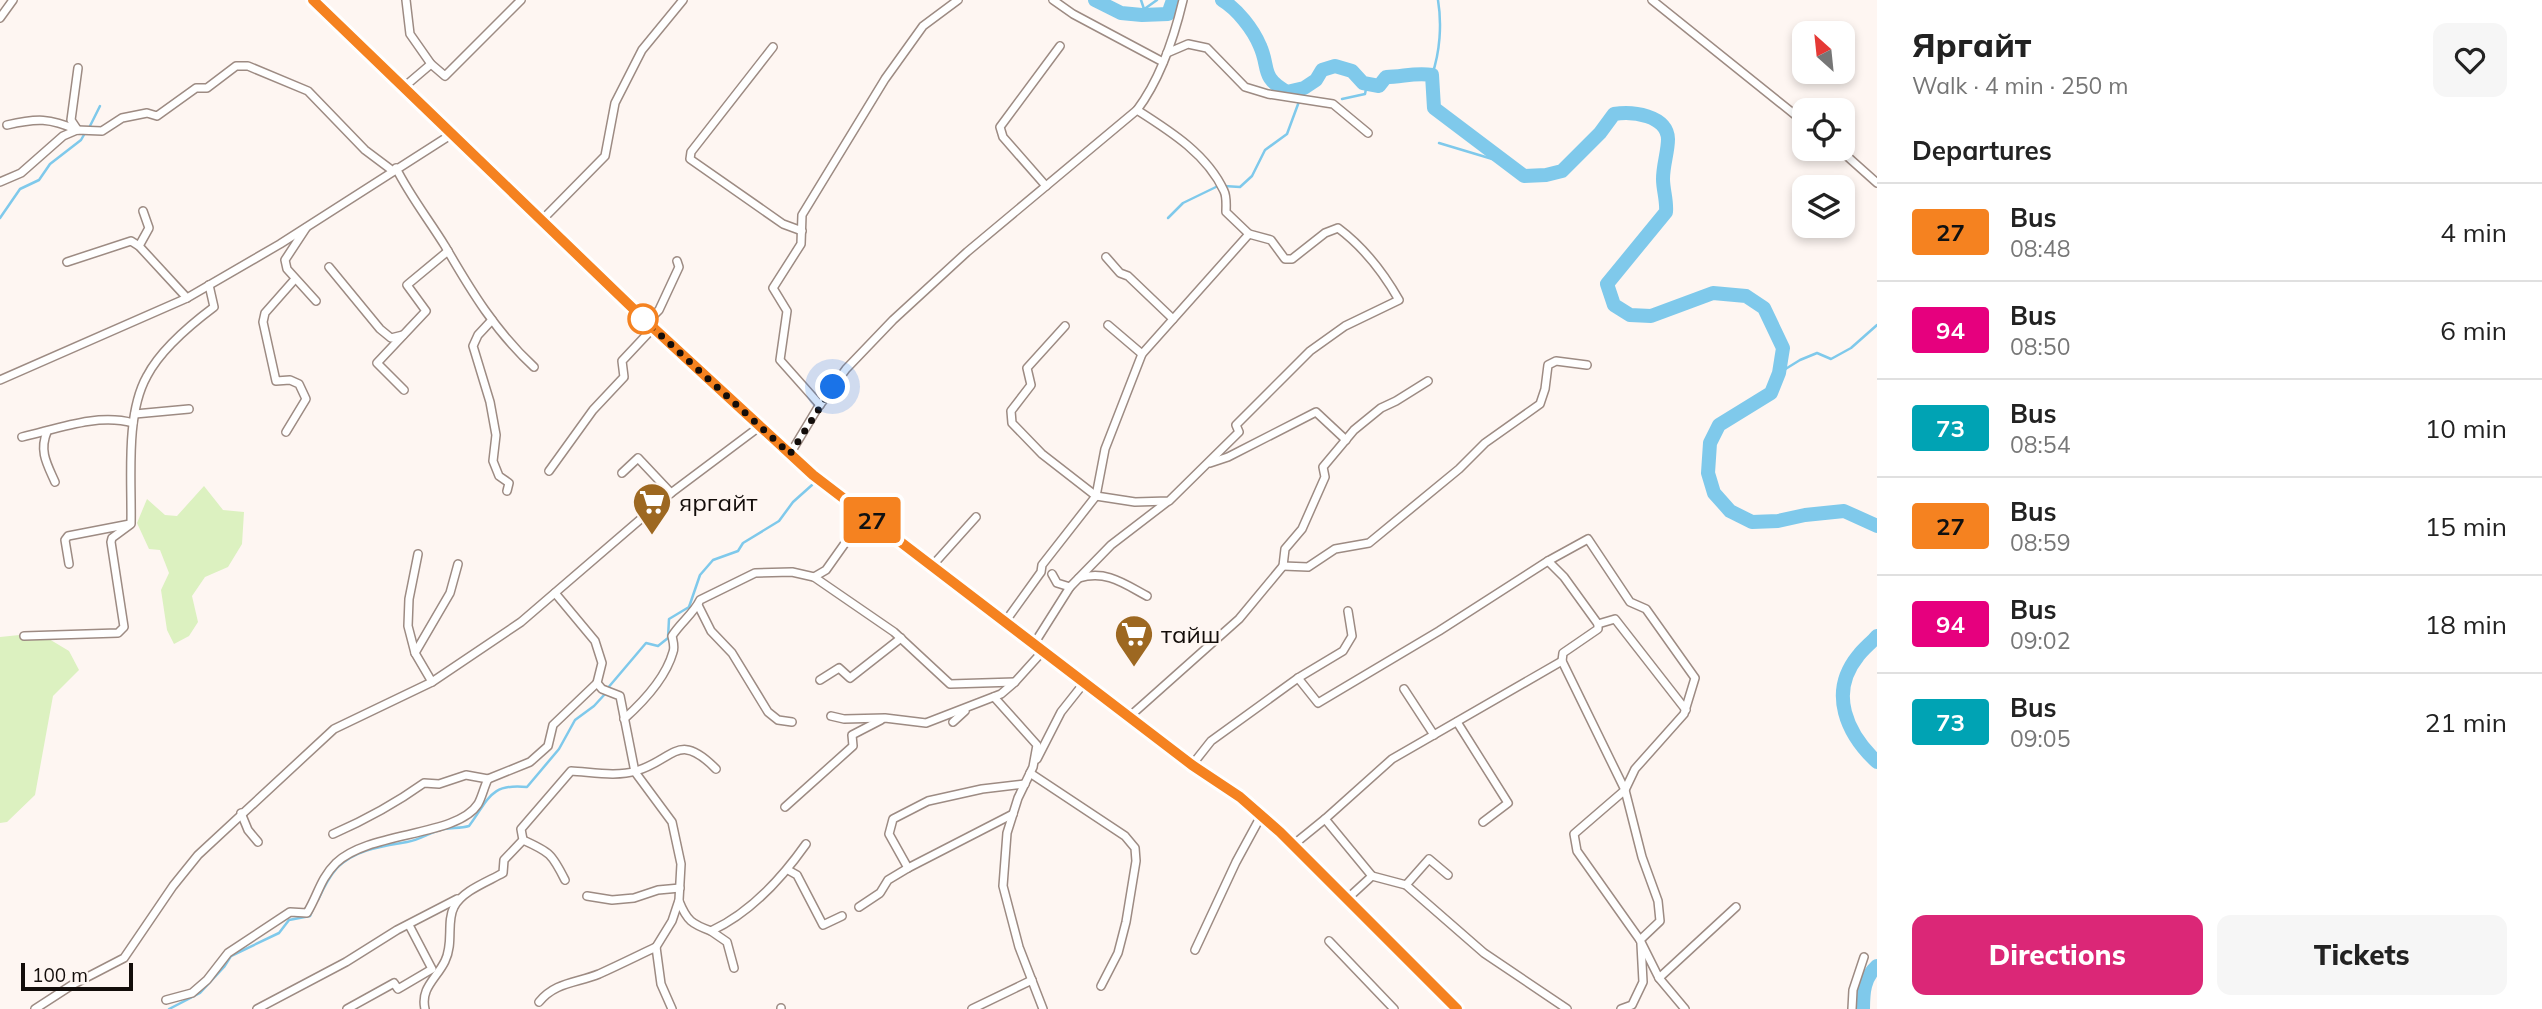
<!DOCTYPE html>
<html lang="en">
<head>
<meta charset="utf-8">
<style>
  body { margin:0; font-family:Mulish,sans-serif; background:#f6f6f6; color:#222; height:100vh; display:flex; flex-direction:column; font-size:26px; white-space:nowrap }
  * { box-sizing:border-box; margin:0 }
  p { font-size:23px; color:#767676 }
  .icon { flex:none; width:38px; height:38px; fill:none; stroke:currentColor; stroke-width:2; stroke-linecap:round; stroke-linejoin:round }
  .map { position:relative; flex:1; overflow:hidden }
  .side { display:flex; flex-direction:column; background:#fff; width:665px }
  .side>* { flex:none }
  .badge { padding:0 14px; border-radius:5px; font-size:24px; line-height:46px }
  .needle { width:46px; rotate:333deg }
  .buttons { position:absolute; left:1792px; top:21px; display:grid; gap:14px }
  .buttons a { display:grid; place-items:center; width:63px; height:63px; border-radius:14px; background:#fff; box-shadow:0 4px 10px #0003; font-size:35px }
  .scale { position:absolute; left:21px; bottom:18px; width:112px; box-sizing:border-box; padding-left:7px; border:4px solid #130d0a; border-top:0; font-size:19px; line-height:24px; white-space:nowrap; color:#130d0a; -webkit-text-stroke:5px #fef6f2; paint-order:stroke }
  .you { position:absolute; width:35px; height:35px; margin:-18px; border:5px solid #fff; border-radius:50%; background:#1a73e8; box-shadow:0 0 0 10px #1a73e833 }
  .map>.badge { position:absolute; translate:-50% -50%; box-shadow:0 0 0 4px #fff }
  h2 { padding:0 35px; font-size:26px; line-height:63px }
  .round { display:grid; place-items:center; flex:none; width:74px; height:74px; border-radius:14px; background:#f6f6f6 }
  .head { display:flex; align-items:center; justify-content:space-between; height:119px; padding:0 35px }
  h1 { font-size:33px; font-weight:800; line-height:52px }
  .button { display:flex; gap:14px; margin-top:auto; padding:14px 35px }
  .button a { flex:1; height:80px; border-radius:14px; background:#db2777; color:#fff; font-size:28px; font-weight:800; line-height:80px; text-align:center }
  .button a+a { background:#f6f6f6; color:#222 }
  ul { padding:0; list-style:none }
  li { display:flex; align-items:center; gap:21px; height:98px; padding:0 35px; border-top:2px solid #e0e0e0 }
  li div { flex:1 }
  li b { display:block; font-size:26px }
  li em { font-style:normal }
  li .badge { min-width:77px; font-weight:700; text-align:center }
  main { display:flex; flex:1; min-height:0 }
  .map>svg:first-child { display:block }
  .green { fill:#dcf1c0 }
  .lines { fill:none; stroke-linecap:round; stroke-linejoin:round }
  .stream { stroke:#7fc9eb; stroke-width:2.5 }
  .river { stroke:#7fc9eb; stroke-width:14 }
  .street-casing { stroke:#9d8b83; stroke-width:10 }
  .secondary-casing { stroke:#9d8b83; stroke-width:13 }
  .street { stroke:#fff; stroke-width:7 }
  .secondary { stroke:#fff; stroke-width:10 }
  .line-casing { stroke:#fff; stroke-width:16 }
  .line { stroke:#f58220; stroke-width:10 }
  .walk { stroke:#130d0a; stroke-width:7; stroke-dasharray:0 12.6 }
  .stop-dot { fill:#fff; stroke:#f58220; stroke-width:3.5 }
  .labels { text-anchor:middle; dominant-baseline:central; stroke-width:5; stroke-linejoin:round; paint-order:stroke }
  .poi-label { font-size:24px; fill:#130d0a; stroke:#fef6f2; text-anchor:start }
</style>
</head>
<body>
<main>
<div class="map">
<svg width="1877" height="1009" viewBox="0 0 1877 1009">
  <rect width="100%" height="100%" fill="#fef6f2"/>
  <g class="green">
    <path d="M204,486L223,510L244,512L242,544L228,567L205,577L192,596L198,622L189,636L174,644L167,630L161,590L169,573L160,550L149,549L137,523L147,499L165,515L177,516Z"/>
    <path d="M39,633L69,651L79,670L53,696L35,795L7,822L0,823V637Z"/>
  </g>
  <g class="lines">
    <g class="stream">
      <path d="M1141,0L1144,9"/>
      <path d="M1136,15L1157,0"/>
      <path d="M1432,75C1440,52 1442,24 1438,0"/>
      <path d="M1342,99L1365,94L1367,84"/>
      <path d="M89,128L100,106"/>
      <path d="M1439,143L1509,164"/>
      <path d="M1224,186L1240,187L1252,176L1265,150L1287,134L1304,88"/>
      <path d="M0,218L20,189L39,180L50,164L81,140L85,133"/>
      <path d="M1168,218L1183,203L1218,186"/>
      <path d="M1779,373L1800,360L1817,353L1831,359L1851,348L1877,325"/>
      <path d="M607,689L646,643L658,646L668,638L669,619L689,607L700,575L713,560L738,551L743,543L779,521L793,502L812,485"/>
      <path d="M318,900C323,889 329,877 337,868C355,849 384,846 407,842C419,840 427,834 437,831C447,827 459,829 469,826C489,799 490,783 527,787L559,749L575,720L594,706L605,694"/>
      <path d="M169,1009L200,993L224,967L231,956L279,933L289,920L310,916L313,909"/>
    </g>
    <g class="river">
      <path d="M1095,0L1121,13L1142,15L1168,14L1173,0"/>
      <path d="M1222,0C1237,9 1253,29 1260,46C1270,68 1260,77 1287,92L1304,88L1316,80L1322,70L1335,66L1352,71L1363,83L1379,86L1386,77C1402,77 1416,72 1432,75L1434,108L1524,176L1546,175L1562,171L1600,133L1614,114C1632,111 1667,115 1668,139C1668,152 1663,165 1663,179C1663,190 1667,200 1666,212L1607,284L1614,305L1630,315L1651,316L1713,293L1746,296L1764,308L1783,348L1779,373L1771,393L1719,425L1710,443L1708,473L1714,493L1730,511L1752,522L1778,521L1805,515L1844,511L1877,526"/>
      <path d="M1877,636C1871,643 1863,649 1858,656C1828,693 1847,734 1877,762"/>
      <path d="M1863,1009C1863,992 1864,978 1877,966"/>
    </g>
    <g class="street-casing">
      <g id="street">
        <path d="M406,0L410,34L431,64L445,76L521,0"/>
        <path d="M1053,0L1073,14L1163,62"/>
        <path d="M1652,0L1804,122"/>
        <path d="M0,18L13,0"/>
        <path d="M773,47L691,152L690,159L783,224L802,231"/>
        <path d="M1167,53L1188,44L1207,48L1245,87L1268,94L1333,104L1368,133"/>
        <path d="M404,87L431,64"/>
        <path d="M7,125C37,118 50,118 77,130"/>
        <path d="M77,129L71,120L78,68"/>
        <path d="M1839,149L1877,183"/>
        <path d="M396,168C410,196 429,220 445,246C471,291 496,332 534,367"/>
        <path d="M0,182L21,173L63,136L77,130L102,131L122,118L147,113L157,116L196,88H207L236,66H248L308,91L365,150L393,171"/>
        <path d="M1046,186L1003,137L1000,127L1060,46"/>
        <path d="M542,220L605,156L615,103L642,50L683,0"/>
        <path d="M306,228L285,260L287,269L316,301"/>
        <path d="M139,246L149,228L143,211"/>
        <path d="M1106,257L1120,273L1128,276L1173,319"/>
        <path d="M67,262L131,241L139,246L187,298"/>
        <path d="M329,267L380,329L391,338L403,335"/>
        <path d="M492,320L478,335L473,346L490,402L496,435L493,461L499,476L509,483L507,491"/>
        <path d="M647,322L659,310L679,267L677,261"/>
        <path d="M1108,325L1142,354"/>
        <path d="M1065,326L1027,368L1031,385L1011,411L1012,423L1042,454L1096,496L1135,502L1169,501L1239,432L1236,425L1310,351L1345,326L1399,300C1383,272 1365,248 1338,228L1325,233L1292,259H1285L1271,240L1249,234L1226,212C1226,205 1227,197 1224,191C1207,154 1170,131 1137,110"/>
        <path d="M0,380L187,298L280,244L452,134"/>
        <path d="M404,390L377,363L426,311L407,285L448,251"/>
        <path d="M820,405L780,360L787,311L773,288L801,244L802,215L885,79L923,26L958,0"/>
        <path d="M135,414L189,409"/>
        <path d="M47,432C39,451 47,464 55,482"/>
        <path d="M286,432L306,399L299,384L290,380L276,381L263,322L265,313L295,279"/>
        <path d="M22,437C57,429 97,413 133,423"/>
        <path d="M790,454L817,409L846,369L893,320L967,252L1137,110C1161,78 1174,38 1183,0"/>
        <path d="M1210,463L1228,457L1316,412L1346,440"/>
        <path d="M549,471L593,410L624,377L622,361L653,328"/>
        <path d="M622,473L638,458L671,493"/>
        <path d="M1548,561L1564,577L1598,624L1615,619L1686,710"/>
        <path d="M69,564L65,540L68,536L130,524"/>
        <path d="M932,566L976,517"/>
        <path d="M1283,566L1308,567L1335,549L1369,543L1459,469L1485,443L1540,404L1545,389L1548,365L1556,361L1587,365"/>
        <path d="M1052,574L1057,583L1070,587L1111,545L1167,502"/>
        <path d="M814,577L894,632L950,684L1015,682"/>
        <path d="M1079,578C1106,570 1123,583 1147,596"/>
        <path d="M555,593L595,641L602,663L597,683L602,689L620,696L635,772L672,822L681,864L679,900L672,921L656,947L661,984L672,1009"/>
        <path d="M698,605L711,631L732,653L768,712L778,720L792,722"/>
        <path d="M1005,622L1041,572L1042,565L1096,496L1105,449L1142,354L1249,234"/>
        <path d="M1598,624V629L1563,653L1562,661L1625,790L1642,857L1658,901L1660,921L1640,940"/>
        <path d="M24,636L118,633L124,627L111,542L112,538L131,524C132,480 125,415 147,376C161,349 190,325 214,307L209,285"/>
        <path d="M1034,644L1070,587"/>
        <path d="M415,653L408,626L409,599L418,554"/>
        <path d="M1298,678L1318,703L1439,631L1548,561L1588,539L1630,602L1646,609L1695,678L1684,714L1635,769L1625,790L1574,834L1577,851L1640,940L1659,978L1685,1009"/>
        <path d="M820,680L839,668L850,678L901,638"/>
        <path d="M432,682L415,653L450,593L458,564"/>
        <path d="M1404,689L1434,735"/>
        <path d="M994,697L1037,745L1033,767L1018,798L1007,833L1003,886L1019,947L1043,1009"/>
        <path d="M831,716L844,719L885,718L926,723L1001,694L1015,682L1043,651"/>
        <path d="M1129,717L1239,619L1283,566L1285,549L1302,529L1325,477L1323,467L1354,430L1381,408L1396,401L1428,381"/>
        <path d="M624,719C643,702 666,677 673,652C675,647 673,641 672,636C680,623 694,613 700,600L755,573L792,572L814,577L826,570L865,515"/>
        <path d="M953,722L965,711"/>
        <path d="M1457,722L1508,803L1483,822"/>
        <path d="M1037,759L1061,712L1084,683"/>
        <path d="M1192,765L1211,741L1298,678L1343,651L1352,636L1348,611"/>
        <path d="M1030,773L1125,836L1135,848L1136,861L1126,922L1118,953L1101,986"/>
        <path d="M785,807L853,746L852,735L881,720"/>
        <path d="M241,813L248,830L258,842"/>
        <path d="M1013,814L908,868L889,834L893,819L928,801L982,789L1025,784"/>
        <path d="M333,834C365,820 396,803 424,783L439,784L466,775L488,779"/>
        <path d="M523,840C550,852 552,854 565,880"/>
        <path d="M1293,845L1325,819"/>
        <path d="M788,870L797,875L823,925L842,916"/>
        <path d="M1372,876L1325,819L1392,759L1562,661"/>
        <path d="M1406,885L1429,859L1448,875"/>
        <path d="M587,896L612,900L634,898L658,890L680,888"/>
        <path d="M1347,899L1372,876L1406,885L1484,953L1567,1009"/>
        <path d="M679,901C687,921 692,924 711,931C750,913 782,878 806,844"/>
        <path d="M859,907L880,893L888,880L908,868"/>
        <path d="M711,931L727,942L734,968"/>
        <path d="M1329,941L1394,1009"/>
        <path d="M1195,950L1236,862L1261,816"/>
        <path d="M1659,978L1736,907"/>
        <path d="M166,1000L192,993L207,980L228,953L290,912L307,913C318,895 320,879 336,863C369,831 457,837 478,804C482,797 484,787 488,779L530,762L548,746L553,725L597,683"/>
        <path d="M539,1002C555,982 577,983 599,974C619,965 637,956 656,947"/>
        <path d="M781,1008V1009"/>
        <path d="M35,1009L72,985L124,958L173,886L198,855L334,729L432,682L521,622L671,493L759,427"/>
        <path d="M257,1009L346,962L397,930L457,899"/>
        <path d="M347,1009L394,983L398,989L432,969L409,925"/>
        <path d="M425,1009C420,988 437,978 445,961C454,943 446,922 454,907C462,891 487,882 503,873L504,860L523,840L521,829L571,771C591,772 617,777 636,771C674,760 678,730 716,769"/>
        <path d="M972,1009L1032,980"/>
        <path d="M1621,1009L1632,1005L1643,982L1641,944"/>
        <path d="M1852,1009L1853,990L1864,957"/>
      </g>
    </g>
    <g class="secondary-casing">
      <path id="secondary" d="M313,0L647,322L813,475L1192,765L1240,797L1280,832L1457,1009"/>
    </g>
    <use href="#street" class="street"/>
    <use href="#secondary" class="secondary"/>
  </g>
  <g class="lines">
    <g class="line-casing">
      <path id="line" d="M313,0L647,322L813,475L1192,765L1240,797L1280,832L1457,1009"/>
    </g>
    <use href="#line" class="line"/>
    <path class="walk" d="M643,319L790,454L833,387"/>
  </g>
  <defs>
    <g id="supermarket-pin" transform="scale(2.0125)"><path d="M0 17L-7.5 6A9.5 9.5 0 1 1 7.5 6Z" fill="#9d6821" stroke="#fef6f2"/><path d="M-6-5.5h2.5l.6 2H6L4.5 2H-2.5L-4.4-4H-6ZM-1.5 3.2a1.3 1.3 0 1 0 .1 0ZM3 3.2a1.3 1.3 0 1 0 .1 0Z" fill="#fff"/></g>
  </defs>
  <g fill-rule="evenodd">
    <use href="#supermarket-pin" x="652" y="502"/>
    <use href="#supermarket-pin" x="1134" y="634"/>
  </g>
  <circle class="stop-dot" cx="643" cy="319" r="14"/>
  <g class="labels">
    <g class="poi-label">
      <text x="679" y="502">яргайт</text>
      <text x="1161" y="634">тайш</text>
    </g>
  </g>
</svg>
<div class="buttons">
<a><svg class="needle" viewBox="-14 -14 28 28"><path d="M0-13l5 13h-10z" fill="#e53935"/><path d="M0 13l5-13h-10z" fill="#767676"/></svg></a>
<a><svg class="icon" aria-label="locate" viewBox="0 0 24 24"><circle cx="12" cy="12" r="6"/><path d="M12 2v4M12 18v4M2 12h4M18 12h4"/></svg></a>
<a><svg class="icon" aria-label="layers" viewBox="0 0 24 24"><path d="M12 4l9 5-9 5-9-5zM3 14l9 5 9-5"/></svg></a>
</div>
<div class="scale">100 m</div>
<div class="you" style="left:833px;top:387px"></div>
<b class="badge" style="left:872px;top:520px;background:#f58220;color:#111">27</b>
</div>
<section class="side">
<div class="head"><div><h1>Яргайт</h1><p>Walk · 4 min · 250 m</p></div><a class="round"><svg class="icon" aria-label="heart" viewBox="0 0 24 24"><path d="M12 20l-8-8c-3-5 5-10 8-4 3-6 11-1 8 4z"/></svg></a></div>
<h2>Departures</h2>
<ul>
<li><span class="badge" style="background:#f58220;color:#111">27</span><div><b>Bus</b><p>08:48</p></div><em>4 min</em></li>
<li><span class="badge" style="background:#e6007e;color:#fff">94</span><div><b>Bus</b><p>08:50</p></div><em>6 min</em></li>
<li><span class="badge" style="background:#00a3b4;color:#fff">73</span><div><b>Bus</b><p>08:54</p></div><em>10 min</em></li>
<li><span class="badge" style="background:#f58220;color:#111">27</span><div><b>Bus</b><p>08:59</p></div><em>15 min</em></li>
<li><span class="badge" style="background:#e6007e;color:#fff">94</span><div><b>Bus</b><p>09:02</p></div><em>18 min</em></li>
<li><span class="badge" style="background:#00a3b4;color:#fff">73</span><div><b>Bus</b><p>09:05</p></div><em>21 min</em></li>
</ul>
<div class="button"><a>Directions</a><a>Tickets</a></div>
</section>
</main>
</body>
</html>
